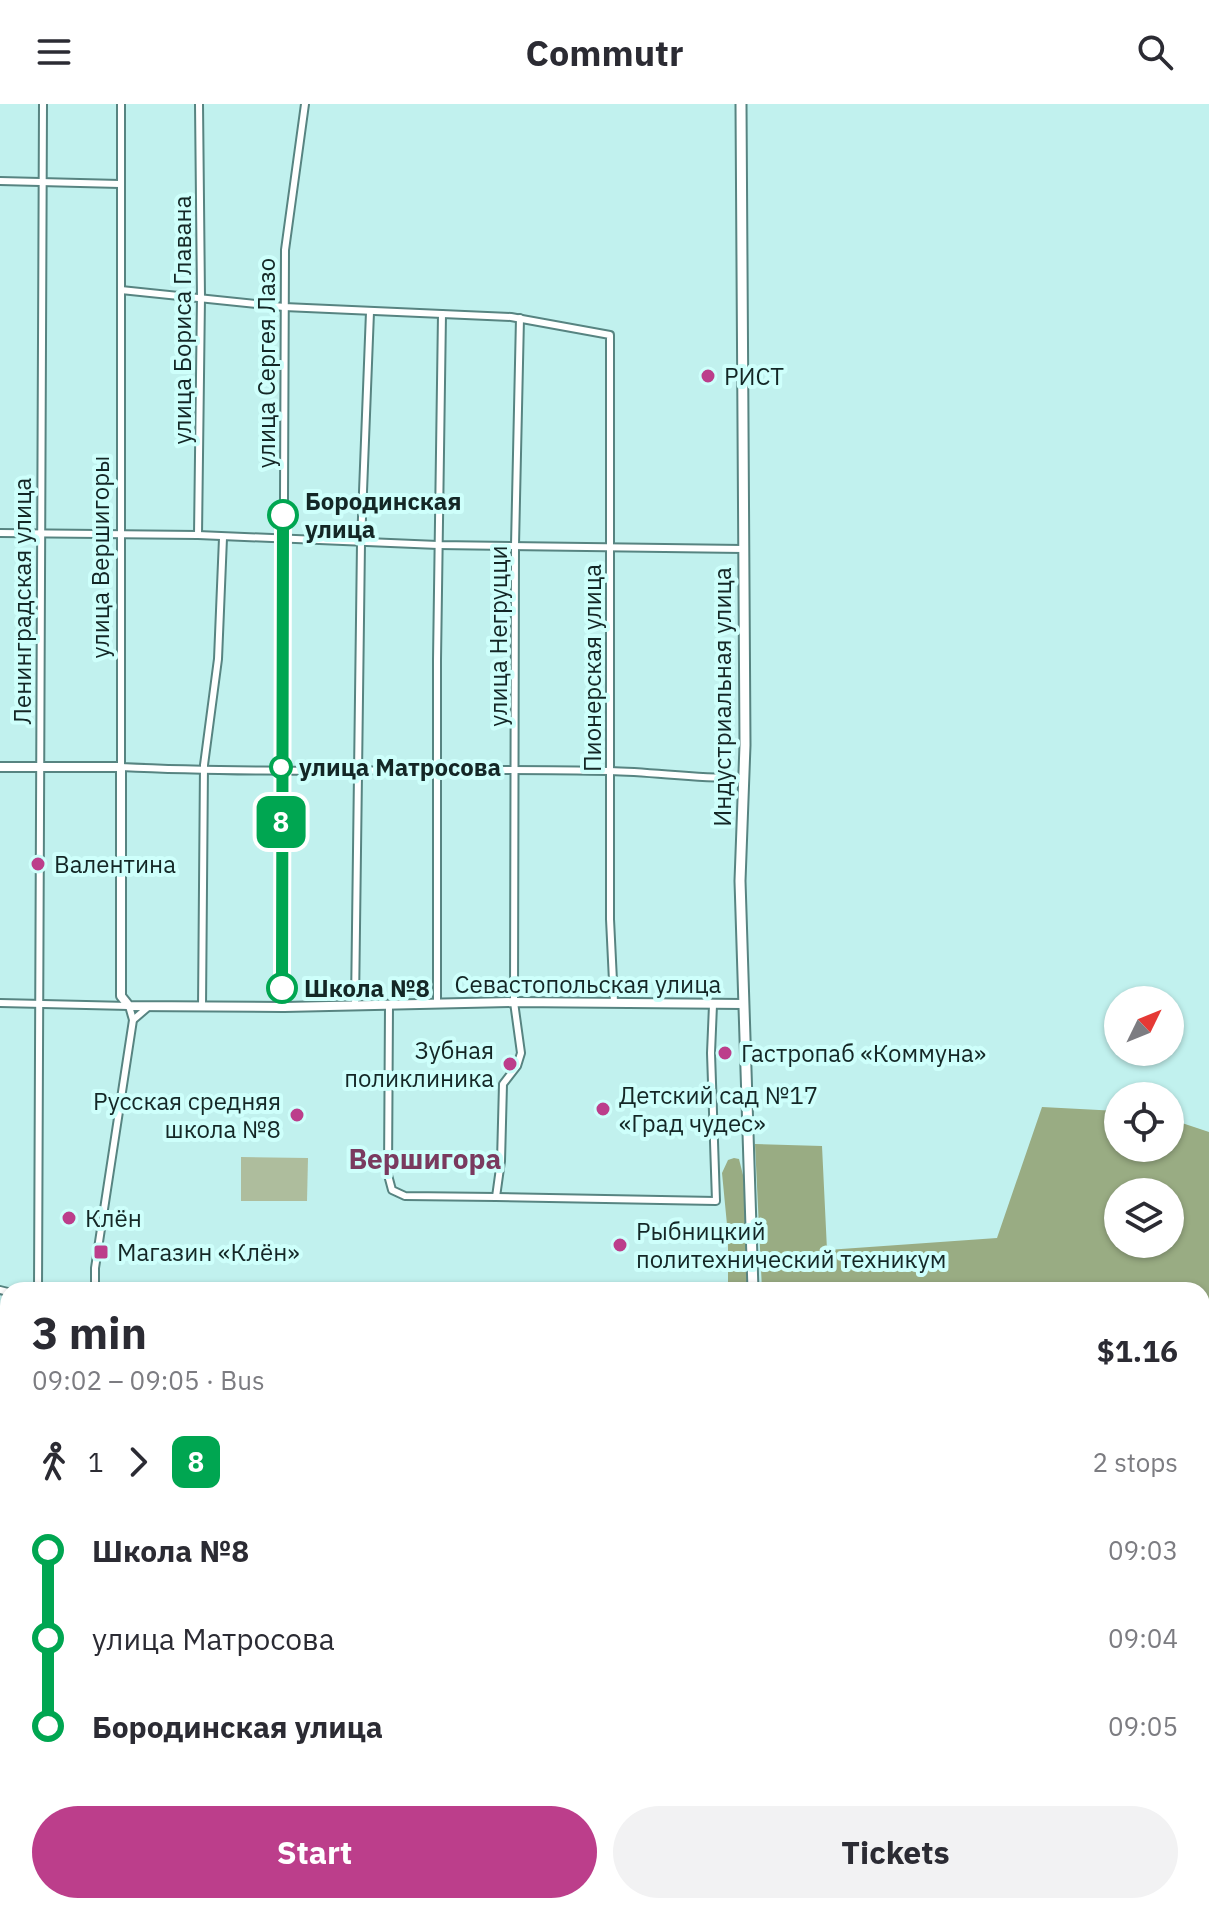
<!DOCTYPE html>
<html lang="en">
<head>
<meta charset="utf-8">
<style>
  body { margin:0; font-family:"IBM Plex Sans",sans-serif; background:#f2f2f3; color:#2b2b33; height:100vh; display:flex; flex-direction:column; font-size:30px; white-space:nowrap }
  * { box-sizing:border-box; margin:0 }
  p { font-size:26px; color:#7c7c81 }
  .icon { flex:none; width:44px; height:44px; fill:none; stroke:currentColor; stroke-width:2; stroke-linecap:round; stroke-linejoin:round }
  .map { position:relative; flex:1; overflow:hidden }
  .panel { position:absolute; left:0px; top:1178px; width:1210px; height:632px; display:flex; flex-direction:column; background:#fff; border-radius:24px 24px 0 0; box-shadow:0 2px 6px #0004 }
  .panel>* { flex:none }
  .badge { padding:0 16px; border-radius:12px; font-size:28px; line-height:52px }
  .needle { width:52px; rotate:47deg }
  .controls { position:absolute; left:1104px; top:882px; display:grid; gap:16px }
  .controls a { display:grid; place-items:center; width:80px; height:80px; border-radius:50%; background:#fff; box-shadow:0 2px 6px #0004; font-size:40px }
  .map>.badge { position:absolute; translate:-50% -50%; box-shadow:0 0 0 4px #fff }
  .legs { display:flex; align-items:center; gap:12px; height:88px; padding:0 32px; font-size:26px }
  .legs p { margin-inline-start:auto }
  .summary { display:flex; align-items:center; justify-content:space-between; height:136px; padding:0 32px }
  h1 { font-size:44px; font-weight:700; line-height:60px }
  .cta { display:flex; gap:16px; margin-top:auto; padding:16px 32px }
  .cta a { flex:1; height:92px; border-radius:48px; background:#bc3e8b; color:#fff; font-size:32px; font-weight:700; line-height:92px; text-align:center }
  .cta a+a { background:#f2f2f3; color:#2b2b33 }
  ul { padding:0 32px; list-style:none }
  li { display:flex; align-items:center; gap:28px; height:88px; font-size:30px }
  li i { display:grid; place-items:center; width:12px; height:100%; margin:0 10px; background:currentColor }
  li i::after { content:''; width:20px; height:20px; margin:-10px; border:6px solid; border-radius:50%; background:#fff }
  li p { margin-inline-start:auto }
  li:first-child i { background:linear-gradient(#0000 50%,currentColor 0) }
  li:last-child i { background:linear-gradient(currentColor 50%,#0000 0) }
  header { display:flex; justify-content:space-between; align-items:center; height:104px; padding:0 32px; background:#fff; font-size:36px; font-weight:700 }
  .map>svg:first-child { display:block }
  .green { fill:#aebd9d }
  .forest { fill:#99ac83; fill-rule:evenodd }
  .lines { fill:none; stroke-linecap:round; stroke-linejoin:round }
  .stream { stroke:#546d84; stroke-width:2 }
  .river { stroke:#6f8bac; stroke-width:14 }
  .minor-casing { stroke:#578481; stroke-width:10 }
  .tertiary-casing { stroke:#578481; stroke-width:12 }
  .secondary-casing { stroke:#578481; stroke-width:13 }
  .minor { stroke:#fff; stroke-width:6 }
  .tertiary { stroke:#fff; stroke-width:8 }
  .secondary { stroke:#fff; stroke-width:9 }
  .line-1-casing { stroke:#fff; stroke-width:18 }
  .line-1 { stroke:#00a651; stroke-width:12 }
  .poi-dot { fill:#bc3e8b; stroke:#cefffb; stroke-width:3 }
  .stop-1-dot { fill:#fff; stroke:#00a651; stroke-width:4 }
  .labels { text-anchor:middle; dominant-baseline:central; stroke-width:8; stroke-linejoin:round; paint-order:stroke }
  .street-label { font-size:24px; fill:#142726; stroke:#cefffb }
  .poi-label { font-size:24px; fill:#142726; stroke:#cefffb; text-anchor:start }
  .stop-label { font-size:24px; font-weight:bold; fill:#142726; stroke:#cefffb; text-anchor:start }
  .quarter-label { font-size:28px; font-weight:bold; fill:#7a3a5f; stroke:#cefffb }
</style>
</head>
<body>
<header><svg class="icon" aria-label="menu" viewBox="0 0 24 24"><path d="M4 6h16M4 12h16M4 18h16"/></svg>Commutr<svg class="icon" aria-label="search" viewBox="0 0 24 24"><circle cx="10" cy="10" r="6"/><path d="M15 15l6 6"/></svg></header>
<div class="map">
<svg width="1209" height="1810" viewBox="0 0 1209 1810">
  <rect width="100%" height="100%" fill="#c1f1ee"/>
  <path class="green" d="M241,1053L308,1054L307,1097H241Z"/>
  <g class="forest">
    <path d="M1042,1003L1118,1007V1044H1170V1015L1209,1028V1390L1202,1395V1186H762L755,1040L822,1042L827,1146L997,1134ZM1170,1088V1140H1118V1088Z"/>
    <path d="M734,1054L739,1055L745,1079L748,1186H728V1131L722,1069L728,1056Z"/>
    <path d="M1209,1459V1810H888L887,1802H1202V1464Z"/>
    <path d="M287,1802H403L410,1810H297Z"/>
    <path d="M598,1802H686L683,1810H600Z"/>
  </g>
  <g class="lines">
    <g class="stream">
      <path d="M1202,1431L1209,1426"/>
      <path d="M808,1810L814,1802"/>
    </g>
    <g class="river">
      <path d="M0,1790L8,1795"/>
      <path d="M16,1802L23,1810"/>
    </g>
    <g class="minor-casing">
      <g id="minor">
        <path d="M121,0V663C284,671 447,663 610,667C655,668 699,675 744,674"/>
        <path d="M0,77L120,80"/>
        <path d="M121,186L284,203L511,213L610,231V815L614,898"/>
        <path d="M0,429L198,431L438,441L743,445"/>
        <path d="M198,431L201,193L199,0"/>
        <path d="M0,899L129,902L133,916"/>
        <path d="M437,900V556L442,210"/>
        <path d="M355,901L361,439L370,208"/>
        <path d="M389,901L388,1071L392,1086L405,1092L496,1093L501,1057L503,980L517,962L521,949L514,898L515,441L520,214"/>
        <path d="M202,903L204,661L218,555L223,434"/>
        <path d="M284,903L282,892L285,146L305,0"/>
        <path d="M496,1093L716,1097L711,949L713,901"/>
        <path d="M0,1186L8,1188"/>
        <path d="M38,1186L43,0"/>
        <path d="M95,1186V1164L133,916L147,904"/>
        <path d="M0,1640L8,1643"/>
        <path d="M0,1761L8,1769"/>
        <path d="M43,1802L52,1810"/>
        <path d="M281,1802L290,1810"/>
        <path d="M434,1802C459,1809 472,1810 496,1802"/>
      </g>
    </g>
    <g class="tertiary-casing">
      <g id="tertiary">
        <path d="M0,663H121V892L129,902L284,903L514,898L744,900"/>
        <path d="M711,1802L776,1810"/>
      </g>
    </g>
    <g class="secondary-casing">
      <g id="secondary">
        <path d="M741,0L745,641L740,777L753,1186"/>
        <path d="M707,1810L709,1802"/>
      </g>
    </g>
    <use href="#minor" class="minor"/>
    <use href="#tertiary" class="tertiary"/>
    <use href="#secondary" class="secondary"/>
  </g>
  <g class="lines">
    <g class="line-1-casing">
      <path id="line-1" d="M282,884L283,411"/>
    </g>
    <use href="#line-1" class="line-1"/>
  </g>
  <g class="poi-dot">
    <circle cx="708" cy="272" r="8"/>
    <circle cx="38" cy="760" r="8"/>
    <circle cx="725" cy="949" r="8"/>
    <circle cx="510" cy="960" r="8"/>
    <circle cx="603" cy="1005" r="8"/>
    <circle cx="297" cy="1011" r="8"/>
    <circle cx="69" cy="1114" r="8"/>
    <circle cx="620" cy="1141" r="8"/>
    <rect x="93" y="1140" width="16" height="16" rx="4"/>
  </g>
  <g class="stop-1-dot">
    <circle cx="283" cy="411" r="14"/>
    <circle cx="281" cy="663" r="10"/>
    <circle cx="282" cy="884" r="14"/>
  </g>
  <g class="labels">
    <g class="street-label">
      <text transform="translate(182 216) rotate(-90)">улица Бориса Главана</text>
      <text transform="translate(266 259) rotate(-90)">улица Сергея Лазо</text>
      <text transform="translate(100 453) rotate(-90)">улица Вершигоры</text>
      <text transform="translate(22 497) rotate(-90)">Ленинградская улица</text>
      <text transform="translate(498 532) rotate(-90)">улица Негруцци</text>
      <text transform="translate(592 564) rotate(-90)">Пионерская улица</text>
      <text transform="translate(722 593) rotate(-90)">Индустриальная улица</text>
      <text x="588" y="880">Севастопольская улица</text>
    </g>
    <g class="poi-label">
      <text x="724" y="272">РИСТ</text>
      <text x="54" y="760">Валентина</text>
      <text x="494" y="946" text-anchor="end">Зубная<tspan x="494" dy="28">поликлиника</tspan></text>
      <text x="741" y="949">Гастропаб «Коммуна»</text>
      <text x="619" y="991">Детский сад №17<tspan x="619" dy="28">«Град чудес»</tspan></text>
      <text x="281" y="997" text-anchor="end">Русская средняя<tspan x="281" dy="28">школа №8</tspan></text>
      <text x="85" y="1114">Клён</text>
      <text x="636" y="1127">Рыбницкий<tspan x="636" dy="28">политехнический техникум</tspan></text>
      <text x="117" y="1148">Магазин «Клён»</text>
    </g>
    <g class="stop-label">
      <text x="305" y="397">Бородинская<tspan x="305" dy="28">улица</tspan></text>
      <text x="299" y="663">улица Матросова</text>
      <text x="304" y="884">Школа №8</text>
    </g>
    <g class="quarter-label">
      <text x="425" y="1054">Вершигора</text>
    </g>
  </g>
</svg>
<div class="controls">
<a><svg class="needle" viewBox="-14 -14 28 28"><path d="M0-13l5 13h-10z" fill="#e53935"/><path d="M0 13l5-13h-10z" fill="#7c7c81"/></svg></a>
<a><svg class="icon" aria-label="locate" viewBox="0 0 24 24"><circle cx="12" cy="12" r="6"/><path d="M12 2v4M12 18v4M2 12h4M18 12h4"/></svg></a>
<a><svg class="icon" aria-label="layers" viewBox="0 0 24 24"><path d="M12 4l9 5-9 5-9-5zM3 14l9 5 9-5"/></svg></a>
</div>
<b class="badge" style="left:281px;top:718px;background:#00a651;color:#fff">8</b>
<section class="panel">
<div class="summary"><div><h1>3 min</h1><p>09:02 – 09:05 · Bus</p></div><b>$1.16</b></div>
<div class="legs"><svg class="icon" aria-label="walk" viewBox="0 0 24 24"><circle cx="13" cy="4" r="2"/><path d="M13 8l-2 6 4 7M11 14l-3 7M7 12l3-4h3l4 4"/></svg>1<svg class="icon" aria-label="forward" viewBox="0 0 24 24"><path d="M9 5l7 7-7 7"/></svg><b class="badge" style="background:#00a651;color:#fff">8</b><p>2 stops</p></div>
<ul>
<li><i style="color:#00a651"></i><b>Школа №8</b><p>09:03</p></li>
<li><i style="color:#00a651"></i><span>улица Матросова</span><p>09:04</p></li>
<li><i style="color:#00a651"></i><b>Бородинская улица</b><p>09:05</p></li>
</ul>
<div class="cta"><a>Start</a><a>Tickets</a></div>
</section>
</div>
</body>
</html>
